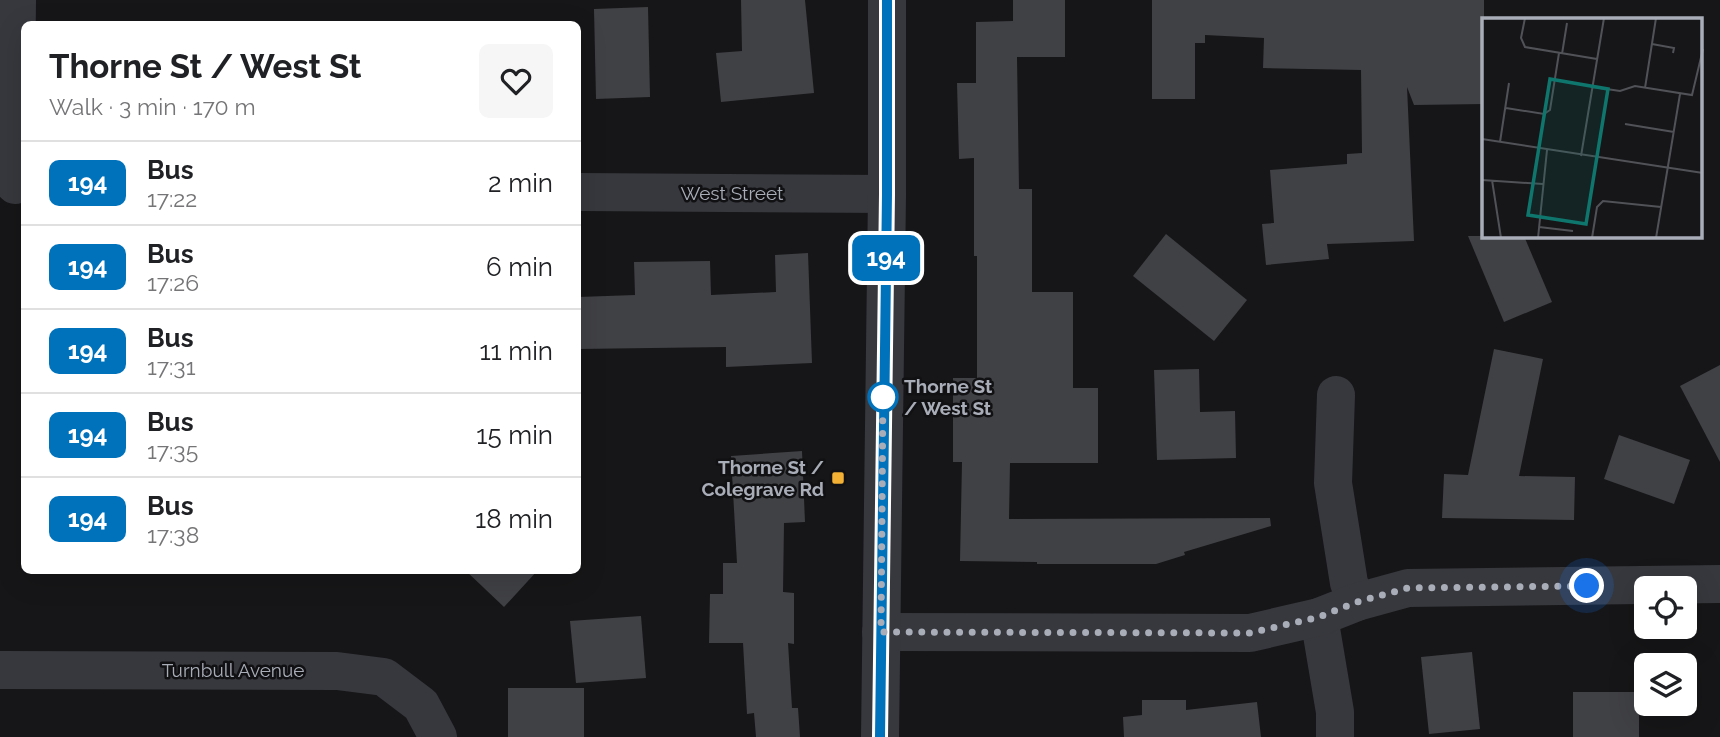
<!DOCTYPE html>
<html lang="en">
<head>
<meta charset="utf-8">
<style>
  body { margin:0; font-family:Raleway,sans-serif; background:#f6f6f6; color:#202124; height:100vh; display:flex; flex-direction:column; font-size:26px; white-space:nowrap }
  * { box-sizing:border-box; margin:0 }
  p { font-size:23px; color:#757577 }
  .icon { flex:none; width:38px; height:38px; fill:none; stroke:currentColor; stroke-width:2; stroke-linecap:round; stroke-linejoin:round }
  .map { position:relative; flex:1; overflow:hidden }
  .sheet { position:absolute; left:21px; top:21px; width:560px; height:553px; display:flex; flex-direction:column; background:#fff; border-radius:10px; box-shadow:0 7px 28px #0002 }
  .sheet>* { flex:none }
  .badge { padding:0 14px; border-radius:10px; font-size:24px; line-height:46px }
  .buttons { position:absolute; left:1634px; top:576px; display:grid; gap:14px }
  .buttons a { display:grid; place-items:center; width:63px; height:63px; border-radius:10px; background:#fff; box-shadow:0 7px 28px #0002; font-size:35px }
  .you { position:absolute; width:35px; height:35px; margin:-18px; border:5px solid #fff; border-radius:50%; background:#1a73e8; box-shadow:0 0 0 10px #1a73e833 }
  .map>.badge { position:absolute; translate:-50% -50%; box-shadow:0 0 0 4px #fff }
  .round { display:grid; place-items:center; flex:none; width:74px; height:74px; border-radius:10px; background:#f6f6f6 }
  .overview { display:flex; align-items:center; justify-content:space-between; height:119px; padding:0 28px }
  h1 { font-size:33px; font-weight:700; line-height:52px }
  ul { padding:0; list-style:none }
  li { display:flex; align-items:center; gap:21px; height:84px; padding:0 28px; border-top:2px solid #e0e0e0 }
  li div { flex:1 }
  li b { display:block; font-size:26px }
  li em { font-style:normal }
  li .badge { min-width:77px; font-weight:700; text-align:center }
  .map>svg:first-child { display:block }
  .building { fill:#404145 }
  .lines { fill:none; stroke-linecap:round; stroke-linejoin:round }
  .minor { stroke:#37383d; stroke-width:38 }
  .line-casing { stroke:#fff; stroke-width:16 }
  .line { stroke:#0072bc; stroke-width:10 }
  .walk { stroke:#a8adb8; stroke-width:7; stroke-dasharray:0 12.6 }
  .stop-dot { fill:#fff; stroke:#0072bc; stroke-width:3.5 }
  .poi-dot { fill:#f2b134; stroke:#111113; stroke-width:2.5 }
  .labels { text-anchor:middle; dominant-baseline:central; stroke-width:5; stroke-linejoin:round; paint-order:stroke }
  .street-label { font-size:19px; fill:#a8adb8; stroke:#111113 }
  .stop-label { font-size:19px; font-weight:bold; fill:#a8adb8; stroke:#111113; text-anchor:start }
  .poi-label { font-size:19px; font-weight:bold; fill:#a8adb8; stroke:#111113; text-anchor:end }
  .inset-road { fill:none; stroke:#505258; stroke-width:2 }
  .view { fill:#0f766e; fill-opacity:0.15; stroke:#0f766e; stroke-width:3.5 }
  .inset-edge { fill:none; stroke:#a8adb8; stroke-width:3.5 }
</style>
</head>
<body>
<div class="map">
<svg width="1720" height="737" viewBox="0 0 1720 737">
  <rect width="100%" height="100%" fill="#161618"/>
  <g class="building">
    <path d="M741,0H805L814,93L721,102L716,53L742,51Z"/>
    <path d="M1013,0H1065V57H1017L1019,189H1032V292H1073V388H1098V463H1010L1009,519L1270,518L1271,526L1184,552L1185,555L1156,564H1037V562L960,561L962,462H953V378H977V256H974V158L959,159L957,83H976V22L1013,21Z"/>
    <path d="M1152,0H1484V104L1414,105L1407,87L1414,241L1327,244L1329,259L1266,265L1262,224L1274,223L1270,170L1347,164V154L1362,153L1361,70L1263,68L1264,38L1205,35V43H1195V99H1152Z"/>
    <path d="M648,7L650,97L596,99L594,9Z"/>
    <path d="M1166,234L1247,300L1214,341L1133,276Z"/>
    <path d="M1468,236H1524L1552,302L1504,322Z"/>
    <path d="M808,253L812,363L726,367V347L578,349V297L635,295L634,262L710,261L711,295L776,292L775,255Z"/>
    <path d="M1494,349L1543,359L1519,476L1575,477L1574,520L1442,518L1444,474L1468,475Z"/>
    <path d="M1720,365V462L1680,386Z"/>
    <path d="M1199,369L1200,412L1235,411L1236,458L1157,460L1154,370Z"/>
    <path d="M1619,435L1690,460L1674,504L1604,479Z"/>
    <path d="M802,451L805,522L784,523L783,592L794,593V644L788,643L792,708H798L800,737H756L754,713L747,714L743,643H709L710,594H723V563H737L731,456Z"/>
    <path d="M465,570H538L504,607Z"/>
    <path d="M641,616L646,678L576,683L570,621Z"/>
    <path d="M1472,652L1480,729L1429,734L1421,657Z"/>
    <rect x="508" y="688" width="76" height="49"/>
    <rect x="1573" y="692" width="66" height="45"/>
    <path d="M1142,700H1186V710L1257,702L1261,737H1124L1123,717L1142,715Z"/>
  </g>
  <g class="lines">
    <g class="minor">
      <path d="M15,185L17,0"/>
      <path d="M578,192L887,194"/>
      <path d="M1336,395L1333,483L1349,583L1357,602"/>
      <path d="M1319,617L1335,712V737"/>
      <path d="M881,632L1250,633L1319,617L1357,602L1408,588L1720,584"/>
      <path d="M0,670L337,671L384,677L421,705L438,737"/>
      <path d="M880,737L887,194V0"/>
    </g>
  </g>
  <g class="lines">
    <g class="line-casing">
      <path id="line" d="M880,737L887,194V0"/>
    </g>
    <use href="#line" class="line"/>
    <path class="walk" d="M883,397V390L881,632L1250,633L1319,617L1357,602L1408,588L1587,586"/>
  </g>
  <circle class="stop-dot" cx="883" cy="397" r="14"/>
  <rect class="poi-dot" x="831" y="471" width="14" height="14" rx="3.5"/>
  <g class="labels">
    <g class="street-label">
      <text x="732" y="193">West Street</text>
      <text x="233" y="670">Turnbull Avenue</text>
    </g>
    <g class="stop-label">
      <text x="904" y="386">Thorne St<tspan x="904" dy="22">/ West St</tspan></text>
    </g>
    <g class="poi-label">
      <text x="824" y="467">Thorne St /<tspan x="824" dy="22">Colegrave Rd</tspan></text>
    </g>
  </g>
  <g transform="translate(1482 18)">
    <rect width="220" height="220" fill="#161618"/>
    <path class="inset-road" d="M43,0L39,20L43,29L115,41M170,26L192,30L191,35M80,36L85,5M111,69L138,73L153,68L210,77L221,31M163,70L174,0M24,90L62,96L68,92L77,35M143,106L192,114M0,121L221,155M18,124L27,65M99,138L122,0M0,162L61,166M10,162L19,220M57,209L91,213M56,220L65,132M110,220L115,189L121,183L179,189M174,220L198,76"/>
    <path class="view" d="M68,61L126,71L104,206L46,197Z"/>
    <rect width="220" height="220" class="inset-edge"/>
  </g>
</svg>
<div class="buttons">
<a><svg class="icon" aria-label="locate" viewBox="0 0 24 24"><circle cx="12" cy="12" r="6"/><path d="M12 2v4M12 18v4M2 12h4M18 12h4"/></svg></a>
<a><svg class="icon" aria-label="layers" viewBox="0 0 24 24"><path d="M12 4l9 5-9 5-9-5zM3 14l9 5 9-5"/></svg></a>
</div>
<div class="you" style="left:1587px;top:586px"></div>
<b class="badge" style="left:886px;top:258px;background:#0072bc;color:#fff">194</b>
<section class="sheet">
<div class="overview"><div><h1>Thorne St / West St</h1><p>Walk · 3 min · 170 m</p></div><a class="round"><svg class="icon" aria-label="heart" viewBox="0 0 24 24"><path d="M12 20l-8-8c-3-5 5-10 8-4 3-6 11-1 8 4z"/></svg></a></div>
<ul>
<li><span class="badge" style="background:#0072bc;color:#fff">194</span><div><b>Bus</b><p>17:22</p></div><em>2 min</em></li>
<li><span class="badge" style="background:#0072bc;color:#fff">194</span><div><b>Bus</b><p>17:26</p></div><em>6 min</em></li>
<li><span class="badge" style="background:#0072bc;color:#fff">194</span><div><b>Bus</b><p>17:31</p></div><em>11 min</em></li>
<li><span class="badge" style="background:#0072bc;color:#fff">194</span><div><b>Bus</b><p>17:35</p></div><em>15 min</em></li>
<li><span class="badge" style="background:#0072bc;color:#fff">194</span><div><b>Bus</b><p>17:38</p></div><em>18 min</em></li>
</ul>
</section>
</div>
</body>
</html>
